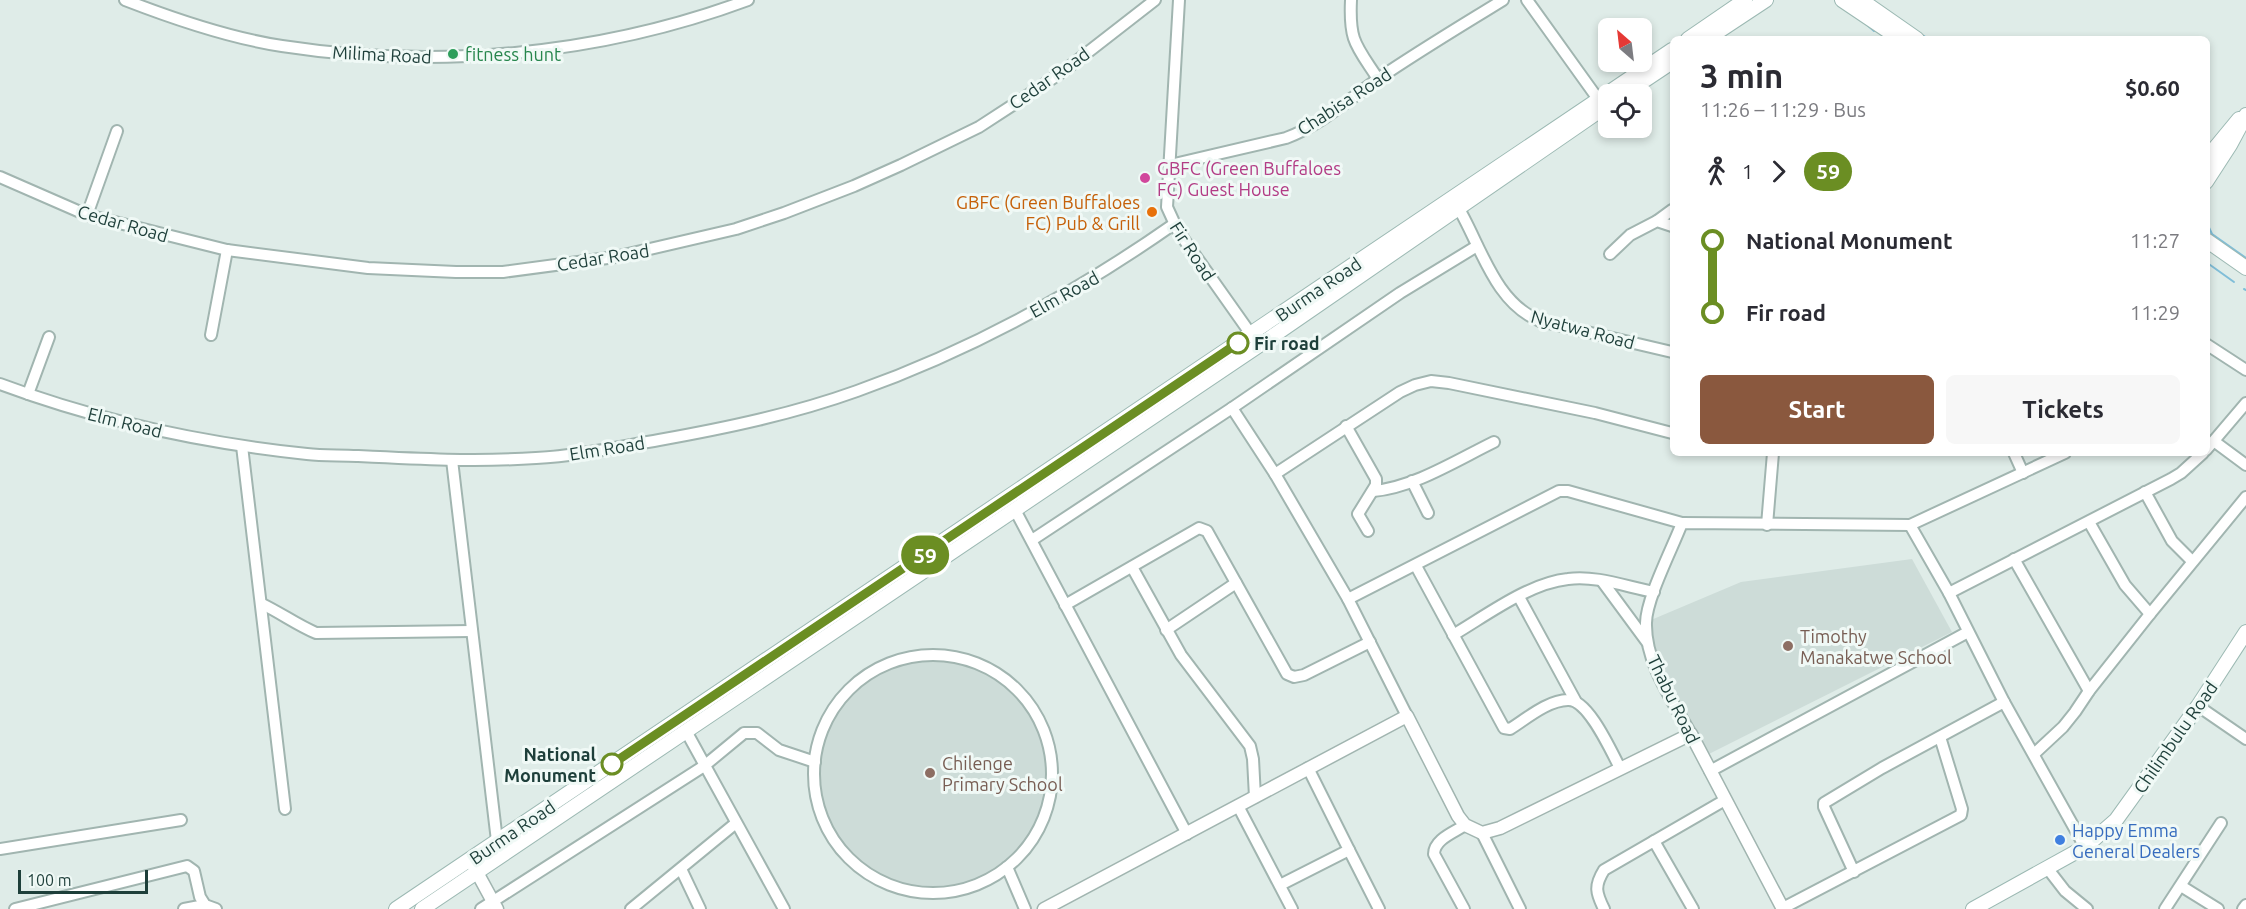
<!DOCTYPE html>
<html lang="en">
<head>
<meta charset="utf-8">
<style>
  body { margin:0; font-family:Ubuntu,sans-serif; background:#f7f7f7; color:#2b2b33; height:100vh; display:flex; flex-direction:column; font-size:22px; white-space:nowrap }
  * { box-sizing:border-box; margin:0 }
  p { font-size:20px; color:#7c7c81 }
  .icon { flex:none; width:33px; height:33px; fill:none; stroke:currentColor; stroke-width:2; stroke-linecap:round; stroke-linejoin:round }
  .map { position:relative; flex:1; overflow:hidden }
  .sheet { position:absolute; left:1670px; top:36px; width:540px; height:420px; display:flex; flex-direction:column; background:#fff; border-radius:9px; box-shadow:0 3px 9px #0003 }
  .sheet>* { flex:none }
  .badge { padding:0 12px; border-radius:20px; font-size:21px; line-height:39px }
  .needle { width:39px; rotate:332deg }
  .tools { position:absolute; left:1598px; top:18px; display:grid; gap:12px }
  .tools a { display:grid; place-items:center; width:54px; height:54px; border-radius:9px; background:#fff; box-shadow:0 3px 9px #0003; font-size:30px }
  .scale { position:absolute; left:18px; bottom:15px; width:130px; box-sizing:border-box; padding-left:6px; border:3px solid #1e3f3a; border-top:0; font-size:16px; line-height:21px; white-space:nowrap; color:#1e3f3a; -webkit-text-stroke:4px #f0f9f6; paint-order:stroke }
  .map>.badge { position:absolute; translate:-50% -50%; box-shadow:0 0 0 3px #fff }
  .legs { display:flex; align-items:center; gap:9px; height:66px; padding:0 30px; font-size:20px }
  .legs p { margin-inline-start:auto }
  .head { display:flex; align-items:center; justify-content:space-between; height:102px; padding:0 30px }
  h1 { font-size:33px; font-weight:600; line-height:45px }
  .button { display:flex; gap:12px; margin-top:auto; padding:12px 30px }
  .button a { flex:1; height:69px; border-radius:9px; background:#8a583e; color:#fff; font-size:24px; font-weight:600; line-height:69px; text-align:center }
  .button a+a { background:#f7f7f7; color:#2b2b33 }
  ul { padding:0 30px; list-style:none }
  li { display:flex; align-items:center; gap:21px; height:72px; font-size:22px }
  li i { display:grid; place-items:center; width:9px; height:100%; margin:0 8px; background:currentColor }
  li i::after { content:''; width:15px; height:15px; margin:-8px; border:4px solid; border-radius:50%; background:#fff }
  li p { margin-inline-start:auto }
  li:first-child i { background:linear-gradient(#0000 50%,currentColor 0) }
  li:last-child i { background:linear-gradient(currentColor 50%,#0000 0) }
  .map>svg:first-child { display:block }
  .built { fill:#cddcd8 }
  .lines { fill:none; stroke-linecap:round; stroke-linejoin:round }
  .stream { stroke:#80bed8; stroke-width:2 }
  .minor-casing { stroke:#a1b5b0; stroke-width:14 }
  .tertiary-casing { stroke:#a1b5b0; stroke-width:15 }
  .secondary-casing { stroke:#9cb9b3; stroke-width:16 }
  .minor { stroke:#fff; stroke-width:10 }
  .tertiary { stroke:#fff; stroke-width:12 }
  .secondary { stroke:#fff; stroke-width:14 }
  .line-1-casing { stroke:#fff; stroke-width:14 }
  .line-1 { stroke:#6b8e23; stroke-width:9 }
  .leisure-dot { fill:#2e9e5b; stroke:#f0f9f6; stroke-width:2 }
  .hotel-dot { fill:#d1479c; stroke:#f0f9f6; stroke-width:2 }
  .food-dot { fill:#e8710a; stroke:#f0f9f6; stroke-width:2 }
  .stop-1-dot { fill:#fff; stroke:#6b8e23; stroke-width:3 }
  .education-dot { fill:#8d6e63; stroke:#f0f9f6; stroke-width:2 }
  .shop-dot { fill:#3f7fe0; stroke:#f0f9f6; stroke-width:2 }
  .labels { text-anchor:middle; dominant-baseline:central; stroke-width:6; stroke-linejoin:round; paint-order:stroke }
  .street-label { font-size:18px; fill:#1e3f3a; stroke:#f0f9f6 }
  .leisure-label { font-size:18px; fill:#27864d; stroke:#f0f9f6; text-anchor:start }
  .hotel-label { font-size:18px; fill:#b23c85; stroke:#f0f9f6; text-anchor:start }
  .food-label { font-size:18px; fill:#c56008; stroke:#f0f9f6; text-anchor:end }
  .stop-label { font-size:18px; font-weight:bold; fill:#1e3f3a; stroke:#f0f9f6; text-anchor:start }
  .education-label { font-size:18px; fill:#785e54; stroke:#f0f9f6; text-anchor:start }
  .shop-label { font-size:18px; fill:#366cbe; stroke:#f0f9f6; text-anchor:start }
</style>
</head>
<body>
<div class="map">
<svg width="2246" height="909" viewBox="0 0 2246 909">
  <rect width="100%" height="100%" fill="#dfece8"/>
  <g class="built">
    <path d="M1912,559L1952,632L1705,756L1654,660L1651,620L1741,582Z"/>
    <path d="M932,655H962L999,674L1029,710L1043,742L1049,784L1039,831L1027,848L1009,864L966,889L925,896L884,888L847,856L826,828L813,795L811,762L820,730L833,708L856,680L893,662Z"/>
  </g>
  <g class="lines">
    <g class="stream">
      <path d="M1866,24L1874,31"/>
      <path d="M1882,35L1888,39"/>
      <path d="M1924,36L1928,39"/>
      <path d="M2206,221L2212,234L2246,258"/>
      <path d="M2206,262L2234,282"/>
      <path d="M2244,289L2246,290"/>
    </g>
    <g class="minor-casing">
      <g id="minor">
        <path d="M125,0C174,19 229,38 282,46C437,70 600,55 748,0"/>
        <path d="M1179,0L1167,207L1178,231L1255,340"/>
        <path d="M1351,0C1349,42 1356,45 1378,79"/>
        <path d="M1527,0L1598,99"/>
        <path d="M1170,165L1286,138C1321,125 1348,100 1378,79C1419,51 1461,26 1503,0"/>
        <path d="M0,177L87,215L227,250L368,268L456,272H503L615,257L736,229L784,213L854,186L901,165L979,127L1022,99L1065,70L1155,0"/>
        <path d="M1455,202C1480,242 1493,302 1540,321L1672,352"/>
        <path d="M87,215L117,131"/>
        <path d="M1657,221L1672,210"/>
        <path d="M1610,254L1630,235L1657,221L1672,226"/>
        <path d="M211,335L227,250"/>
        <path d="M2206,344L2246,370"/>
        <path d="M0,384C99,421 202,443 307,454C323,456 340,455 357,456C417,459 476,462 536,458C577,456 618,447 659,440C726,428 793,414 857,391C969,351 1077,292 1174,224"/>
        <path d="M28,394L49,337"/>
        <path d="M1232,408L1275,474L1348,599L1407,716"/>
        <path d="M1346,426L1376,479V485L1358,514L1368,531"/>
        <path d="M2215,442L2246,465"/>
        <path d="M242,446L285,809"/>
        <path d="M2206,450L2246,403"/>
        <path d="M2014,453L2023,473"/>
        <path d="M452,460L497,841"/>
        <path d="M1275,474L1400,392L1415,385L1431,381L1449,383L1595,413L1672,433"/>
        <path d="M1412,481L1428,513"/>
        <path d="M1373,491C1413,488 1457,460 1494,442"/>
        <path d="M2145,492L2172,541L2192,561"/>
        <path d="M1015,510L1187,834"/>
        <path d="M2089,522L2125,585L2150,614"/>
        <path d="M1767,525L1773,453"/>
        <path d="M1910,525L1949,593L2004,702L2085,847"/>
        <path d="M1032,540L1232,408L1400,293L1477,246"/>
        <path d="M2014,559L2089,691"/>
        <path d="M1416,566L1504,728L1510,729C1526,719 1548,700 1568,700C1588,699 1611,751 1620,768"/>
        <path d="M1132,567L1181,655L1250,746L1253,759L1255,797"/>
        <path d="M1602,581L1647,642"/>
        <path d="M1949,593L2171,479L2181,473L2203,453"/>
        <path d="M1519,597L1575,700"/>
        <path d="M1348,599L1559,491H1568L1682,523"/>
        <path d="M262,604C281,613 297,625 316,633L472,631"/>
        <path d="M1065,605L1199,528L1207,531L1287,674L1294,677L1304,675L1370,642"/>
        <path d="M1166,630L1236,583"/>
        <path d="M1453,635C1487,615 1529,583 1568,579C1596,575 1627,587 1654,592"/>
        <circle cx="933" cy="774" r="119"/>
        <path d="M2198,706L2246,739"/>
        <path d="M686,731L784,909"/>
        <path d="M1691,734C1672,700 1645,663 1646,623C1646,599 1673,547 1682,523L1910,525L2065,453"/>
        <path d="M2034,754L2063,727L2075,712L2089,691L2150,614L2246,497"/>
        <path d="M1710,771L1968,632"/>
        <path d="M1238,806L1292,909"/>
        <path d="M1482,833L1520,909"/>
        <path d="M1654,841L1693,909"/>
        <path d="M0,849L181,820"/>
        <path d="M1349,850L1379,909"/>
        <path d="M1007,867L1025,909"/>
        <path d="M681,869L700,909"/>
        <path d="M2048,869L2065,891L2087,909"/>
        <path d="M1854,872L1824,807V803L1882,768L2004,702"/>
        <path d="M1280,885L1349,850L1308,768"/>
        <path d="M2181,886L2218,909"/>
        <path d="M1783,908L1961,815L1962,809L1940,737"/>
        <path d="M15,909L187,866L194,871L200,897L205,905L216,909"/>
        <path d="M184,909L205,905"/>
        <path d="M481,909L704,766L744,733H757L779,750L815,762"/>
        <path d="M631,909L736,823"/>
        <path d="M1464,909L1434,854C1434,839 1455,832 1465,825"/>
        <path d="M1604,909C1596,893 1594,886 1604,870L1725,800"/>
        <path d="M2165,909L2221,823"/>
        <path d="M2243,909L2246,905"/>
      </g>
    </g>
    <g class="tertiary-casing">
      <g id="tertiary">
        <path d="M473,865L497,909"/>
        <path d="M1044,909L1407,716L1458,816L1465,825L1482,833L1500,828L1691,734L1783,909"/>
      </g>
    </g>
    <g class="secondary-casing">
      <g id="secondary">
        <path d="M1842,0L1900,39"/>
        <path d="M1861,0L1917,39"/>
        <path d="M1688,39L1745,0"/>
        <path d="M1707,39L1766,0"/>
        <path d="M1624,94L1672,62"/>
        <path d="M2206,159L2239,119"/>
        <path d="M2206,182L2230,145L2246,115"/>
        <path d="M2206,240L2246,268"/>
        <path d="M396,909C823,625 1246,335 1672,50"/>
        <path d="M422,909L1270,338L1608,105"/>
        <path d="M1973,909L2085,847L2116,820L2198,706L2246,632"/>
      </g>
    </g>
    <use href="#minor" class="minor"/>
    <use href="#tertiary" class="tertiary"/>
    <use href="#secondary" class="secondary"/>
  </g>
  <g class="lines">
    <g class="line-1-casing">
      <path id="line-1" d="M612,764L1238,343"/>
    </g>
    <use href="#line-1" class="line-1"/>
  </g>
  <circle class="leisure-dot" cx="453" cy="54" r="6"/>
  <circle class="hotel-dot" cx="1145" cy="178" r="6"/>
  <circle class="food-dot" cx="1152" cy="212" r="6"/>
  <g class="stop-1-dot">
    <circle cx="1238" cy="343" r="10"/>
    <circle cx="612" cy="764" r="10"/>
  </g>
  <g class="education-dot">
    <circle cx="1788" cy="646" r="6"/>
    <circle cx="930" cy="773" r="6"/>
  </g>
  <circle class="shop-dot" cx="2060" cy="840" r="6"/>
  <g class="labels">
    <g class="street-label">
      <text transform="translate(382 54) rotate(3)">Milima Road</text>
      <text transform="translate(1049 78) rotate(-35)">Cedar Road</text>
      <text transform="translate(1344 101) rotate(-33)">Chabisa Road</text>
      <text transform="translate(123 223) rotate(16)">Cedar Road</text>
      <text transform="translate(1193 251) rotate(57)">Fir Road</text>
      <text transform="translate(603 257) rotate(-9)">Cedar Road</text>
      <text transform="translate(1318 289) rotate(-34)">Burma Road</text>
      <text transform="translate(1064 294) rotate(-29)">Elm Road</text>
      <text transform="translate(1583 329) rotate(15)">Nyatwa Road</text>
      <text transform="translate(125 422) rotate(14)">Elm Road</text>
      <text transform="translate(607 448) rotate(-9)">Elm Road</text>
      <text transform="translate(1674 699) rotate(64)">Thabu Road</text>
      <text transform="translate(2175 737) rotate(-55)">Chilimbulu Road</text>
      <text transform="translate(512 832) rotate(-34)">Burma Road</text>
    </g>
    <g class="leisure-label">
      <text x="465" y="54">fitness hunt</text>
    </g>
    <g class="hotel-label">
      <text x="1157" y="168">GBFC (Green Buffaloes<tspan x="1157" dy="21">FC) Guest House</tspan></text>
    </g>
    <g class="food-label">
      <text x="1140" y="202">GBFC (Green Buffaloes<tspan x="1140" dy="21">FC) Pub &amp; Grill</tspan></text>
    </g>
    <g class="stop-label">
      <text x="1254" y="343">Fir road</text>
      <text x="596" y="754" text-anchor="end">National<tspan x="596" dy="21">Monument</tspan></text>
    </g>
    <g class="education-label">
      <text x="1800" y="636">Timothy<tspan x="1800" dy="21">Manakatwe School</tspan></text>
      <text x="942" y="763">Chilenge<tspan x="942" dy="21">Primary School</tspan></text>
    </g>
    <g class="shop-label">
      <text x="2072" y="830">Happy Emma<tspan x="2072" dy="21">General Dealers</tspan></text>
    </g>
  </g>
</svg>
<div class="tools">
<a><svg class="needle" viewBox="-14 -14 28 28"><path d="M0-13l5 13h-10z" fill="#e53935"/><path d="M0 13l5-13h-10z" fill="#7c7c81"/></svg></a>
<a><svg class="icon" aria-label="locate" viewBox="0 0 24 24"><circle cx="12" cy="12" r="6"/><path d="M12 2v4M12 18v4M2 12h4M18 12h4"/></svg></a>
</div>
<div class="scale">100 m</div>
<b class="badge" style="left:925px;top:555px;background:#6b8e23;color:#fff">59</b>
<section class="sheet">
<div class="head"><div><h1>3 min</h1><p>11:26 – 11:29 · Bus</p></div><b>$0.60</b></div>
<div class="legs"><svg class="icon" aria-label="walk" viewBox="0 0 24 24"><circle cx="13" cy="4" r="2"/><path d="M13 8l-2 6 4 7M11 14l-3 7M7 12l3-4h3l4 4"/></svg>1<svg class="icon" aria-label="forward" viewBox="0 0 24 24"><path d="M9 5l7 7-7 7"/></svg><b class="badge" style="background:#6b8e23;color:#fff">59</b></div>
<ul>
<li><i style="color:#6b8e23"></i><b>National Monument</b><p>11:27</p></li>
<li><i style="color:#6b8e23"></i><b>Fir road</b><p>11:29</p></li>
</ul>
<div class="button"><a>Start</a><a>Tickets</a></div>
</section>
</div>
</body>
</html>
